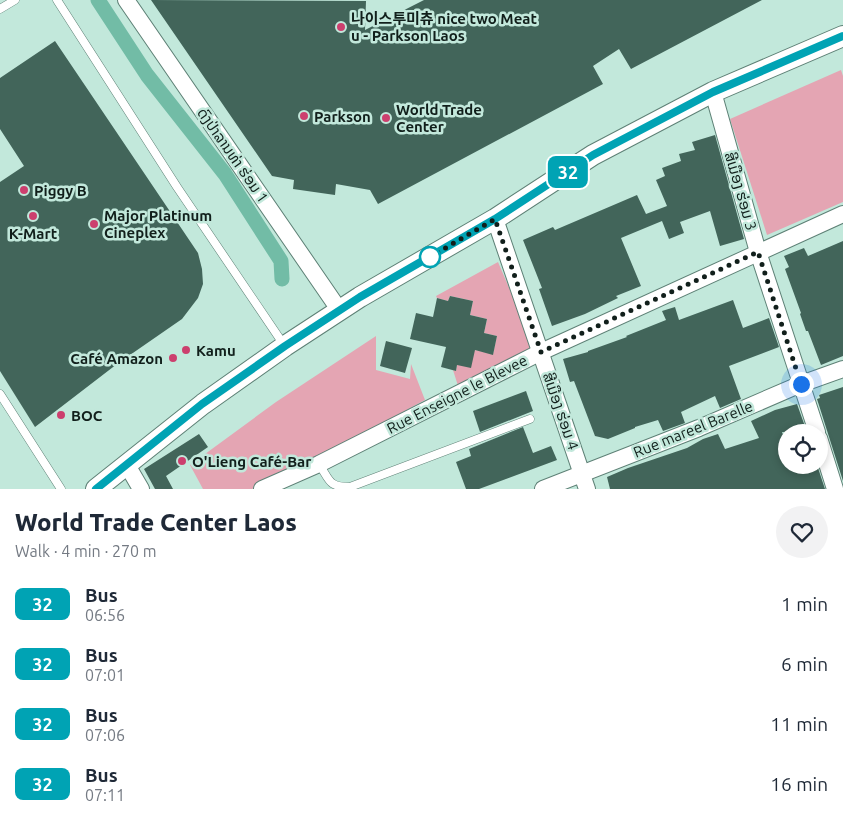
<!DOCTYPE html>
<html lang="en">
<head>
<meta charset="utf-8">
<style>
  body { margin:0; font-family:Ubuntu,"Noto Sans KR","Noto Sans Lao",sans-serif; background:#f2f2f3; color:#1f2937; height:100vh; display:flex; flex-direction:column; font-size:19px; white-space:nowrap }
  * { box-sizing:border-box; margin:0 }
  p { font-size:16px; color:#747a83 }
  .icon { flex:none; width:28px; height:28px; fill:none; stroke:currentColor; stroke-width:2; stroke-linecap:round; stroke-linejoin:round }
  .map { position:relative; height:489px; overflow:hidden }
  .sheet { display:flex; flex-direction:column; background:#fff; flex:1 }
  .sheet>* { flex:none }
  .badge { padding:0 10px; border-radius:8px; font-size:18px; line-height:32px }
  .buttons { position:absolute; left:778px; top:424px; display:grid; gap:10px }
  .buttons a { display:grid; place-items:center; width:50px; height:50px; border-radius:50%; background:#fff; box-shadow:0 2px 8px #0003; font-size:25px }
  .you { position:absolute; width:25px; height:25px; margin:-12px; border:4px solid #fff; border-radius:50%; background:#1a73e8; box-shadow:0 0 0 8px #1a73e833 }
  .map>.badge { position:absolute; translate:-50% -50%; box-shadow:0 0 0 2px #fff }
  .round { display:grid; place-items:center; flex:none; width:52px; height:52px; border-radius:26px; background:#f2f2f3 }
  .summary { display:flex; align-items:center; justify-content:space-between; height:85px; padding:0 15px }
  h1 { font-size:24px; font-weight:800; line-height:38px }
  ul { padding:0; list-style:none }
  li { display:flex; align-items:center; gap:15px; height:60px; padding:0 15px }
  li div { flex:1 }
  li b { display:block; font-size:19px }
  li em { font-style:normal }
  li .badge { min-width:55px; font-weight:700; text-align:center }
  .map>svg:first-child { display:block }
  .green { fill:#e4a5b3 }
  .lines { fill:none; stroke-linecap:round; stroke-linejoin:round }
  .canal { stroke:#72bca6; stroke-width:15 }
  .building { fill:#42655a }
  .service-casing { stroke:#5e8176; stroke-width:9 }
  .minor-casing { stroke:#5e8176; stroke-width:18 }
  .tertiary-casing { stroke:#5e8176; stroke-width:22 }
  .service { stroke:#fff; stroke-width:8 }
  .minor { stroke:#fff; stroke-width:16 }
  .tertiary { stroke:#fff; stroke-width:20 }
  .line-casing { stroke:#fff; stroke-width:11 }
  .line { stroke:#00a3b4; stroke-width:8 }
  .walk { stroke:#111f1b; stroke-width:5; stroke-dasharray:0 9 }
  .poi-dot { fill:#cc3f6e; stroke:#c2e8db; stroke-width:2 }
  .stop-dot { fill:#fff; stroke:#00a3b4; stroke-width:2.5 }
  .labels { text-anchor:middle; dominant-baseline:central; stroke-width:5; stroke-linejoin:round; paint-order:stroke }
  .poi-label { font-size:15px; font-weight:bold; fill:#111f1b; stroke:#c2e8db; text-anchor:start }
  .street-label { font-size:15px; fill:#111f1b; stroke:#c2e8db }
</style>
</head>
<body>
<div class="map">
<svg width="843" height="489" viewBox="0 0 843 489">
  <rect width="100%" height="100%" fill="#c2e8db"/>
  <g class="green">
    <path d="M841,70L843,76V202L767,235L730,119Z"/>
    <path d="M498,262L535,348L459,389L453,370L456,371L457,365L475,350L493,354L497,336L484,333L487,319L470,315L473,301L450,296L448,301L437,298L436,296Z"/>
    <path d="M376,336V370L410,379L411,364L425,400L322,456L252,489H203L190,465L276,402Z"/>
  </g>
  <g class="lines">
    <path class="canal" d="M98,0L147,75L225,174L281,261L282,279"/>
  </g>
  <g class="building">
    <path d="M151,0L366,1L365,30L424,0H762L631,69L619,49L593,66L603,84L378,204L370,190L336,184L335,195L293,189L294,180L272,176Z"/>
    <path d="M55,41L198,253L202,269L203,284L198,298L182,319L117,364L35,427L0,371V182L24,166L0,129V78Z"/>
    <path d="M715,135L744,239L720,246L710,211L680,222L684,233L669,239L662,221L621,238L641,286L616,296L618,298L585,314L552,326L539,289L542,288L523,240L553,227L555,230L637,195L646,214L667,206L656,180L665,176L662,168L681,161L679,154L695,150L692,142Z"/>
    <path d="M843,241V356L821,365L808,331H806L800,314L801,313L785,269L789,267L784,256L804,248L808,256Z"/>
    <path d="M450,296L473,301L470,315L487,319L484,333L497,336L493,355L475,350L471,368L457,365L456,371L441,367L446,347L410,339L416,313L433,317L437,298L448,301Z"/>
    <path d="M733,300L743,328L769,318L779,347L729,366L741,399L720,408L715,396L681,412L685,423L663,431L658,420L635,427V428L608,439L595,436L574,381L570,382L563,359L588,352V351L627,337L626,336L666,320L662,311L675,307L679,320Z"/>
    <path d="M386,341L412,348L405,373L380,366Z"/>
    <path d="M843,387V481L817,399L820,398L819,395Z"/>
    <path d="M526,391L533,411L480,432L473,411Z"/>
    <path d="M797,404L807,432H782L786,443V465H817L825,489H610L607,477L628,468L687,448L703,439L718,434L725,449L759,438L751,421L775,410Z"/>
    <path d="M523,427L533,453L551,446L557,460L479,489H466L456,462L471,456L469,449Z"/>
    <path d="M199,434L208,447L166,476L173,489H155L144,469Z"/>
  </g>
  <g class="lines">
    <g class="service-casing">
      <g id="service">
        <path d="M57,0L177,187L284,345"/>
        <path d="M0,9L15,0"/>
        <path d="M0,394L61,489"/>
        <path d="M319,464C330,480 328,487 350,487L530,419"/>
      </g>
    </g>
    <g class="minor-casing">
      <g id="minor">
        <path d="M126,0L340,311"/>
        <path d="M713,92L758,252L817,432"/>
        <path d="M495,219L587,489"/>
        <path d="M819,438L835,489"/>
        <path d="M127,465L141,489"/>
        <path d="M262,489L319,464L541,352L843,214"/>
        <path d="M543,489L699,428L801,384L843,369"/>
      </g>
    </g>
    <g class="tertiary-casing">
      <path id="tertiary" d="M96,489L203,404L285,346L360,297L495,219L593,155L713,92L843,36"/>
    </g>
    <use href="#service" class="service"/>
    <use href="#minor" class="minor"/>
    <use href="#tertiary" class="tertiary"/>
  </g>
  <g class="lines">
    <g class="line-casing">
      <path id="line" d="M96,489L202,404L285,346L360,297L495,219L593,155L713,92L843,36"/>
    </g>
    <use href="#line" class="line"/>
    <path class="walk" d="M430,257L495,219L541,352L758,252L801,384"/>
  </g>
  <g class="poi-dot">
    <circle cx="341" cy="27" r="5"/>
    <circle cx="304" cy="116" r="5"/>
    <circle cx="386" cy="118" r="5"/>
    <circle cx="24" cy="190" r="5"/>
    <circle cx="33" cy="216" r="5"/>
    <circle cx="94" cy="224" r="5"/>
    <circle cx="186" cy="350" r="5"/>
    <circle cx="173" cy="358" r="5"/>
    <circle cx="61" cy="415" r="5"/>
    <circle cx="182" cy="461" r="5"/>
  </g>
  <circle class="stop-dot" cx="430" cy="257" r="10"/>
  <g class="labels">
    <g class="poi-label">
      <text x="351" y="18">나이스투미츄 nice two Meat<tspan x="351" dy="17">u - Parkson Laos</tspan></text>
      <text x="396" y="109">World Trade<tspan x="396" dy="17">Center</tspan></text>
      <text x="314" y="116">Parkson</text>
      <text x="34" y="190">Piggy B</text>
      <text x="104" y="215">Major Platinum<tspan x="104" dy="17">Cineplex</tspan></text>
      <text x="33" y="233" text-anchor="middle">K-Mart</text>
      <text x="196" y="350">Kamu</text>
      <text x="163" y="358" text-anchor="end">Café Amazon</text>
      <text x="71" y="415">BOC</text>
      <text x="192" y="461">O'Lieng Café-Bar</text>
    </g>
    <g class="street-label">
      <text transform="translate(233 155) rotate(55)">ດົງປ່າລານທ່າ ຮ່ອມ 1</text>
      <text transform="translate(741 191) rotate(74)">ສີເມືອງ ຮ່ອມ 3</text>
      <text transform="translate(457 394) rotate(-27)">Rue Enseigne le Blevee</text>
      <text transform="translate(561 411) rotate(71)">ສີເມືອງ ຮ່ອມ 4</text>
      <text transform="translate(693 429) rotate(-22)">Rue mareel Barelle</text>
    </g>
  </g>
</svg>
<div class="buttons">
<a><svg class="icon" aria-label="locate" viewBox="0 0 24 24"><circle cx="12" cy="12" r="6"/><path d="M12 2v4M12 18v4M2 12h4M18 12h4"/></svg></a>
</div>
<div class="you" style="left:801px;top:384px"></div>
<b class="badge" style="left:568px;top:172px;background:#00a3b4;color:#fff">32</b>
</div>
<section class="sheet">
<div class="summary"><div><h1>World Trade Center Laos</h1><p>Walk · 4 min · 270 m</p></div><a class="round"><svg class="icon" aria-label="heart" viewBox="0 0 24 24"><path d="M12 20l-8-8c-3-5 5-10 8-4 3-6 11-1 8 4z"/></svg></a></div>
<ul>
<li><span class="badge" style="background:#00a3b4;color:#fff">32</span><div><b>Bus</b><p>06:56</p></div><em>1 min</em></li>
<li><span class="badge" style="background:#00a3b4;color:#fff">32</span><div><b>Bus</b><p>07:01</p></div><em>6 min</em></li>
<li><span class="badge" style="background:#00a3b4;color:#fff">32</span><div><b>Bus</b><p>07:06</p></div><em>11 min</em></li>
<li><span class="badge" style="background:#00a3b4;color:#fff">32</span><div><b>Bus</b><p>07:11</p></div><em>16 min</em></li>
</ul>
</section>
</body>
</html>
